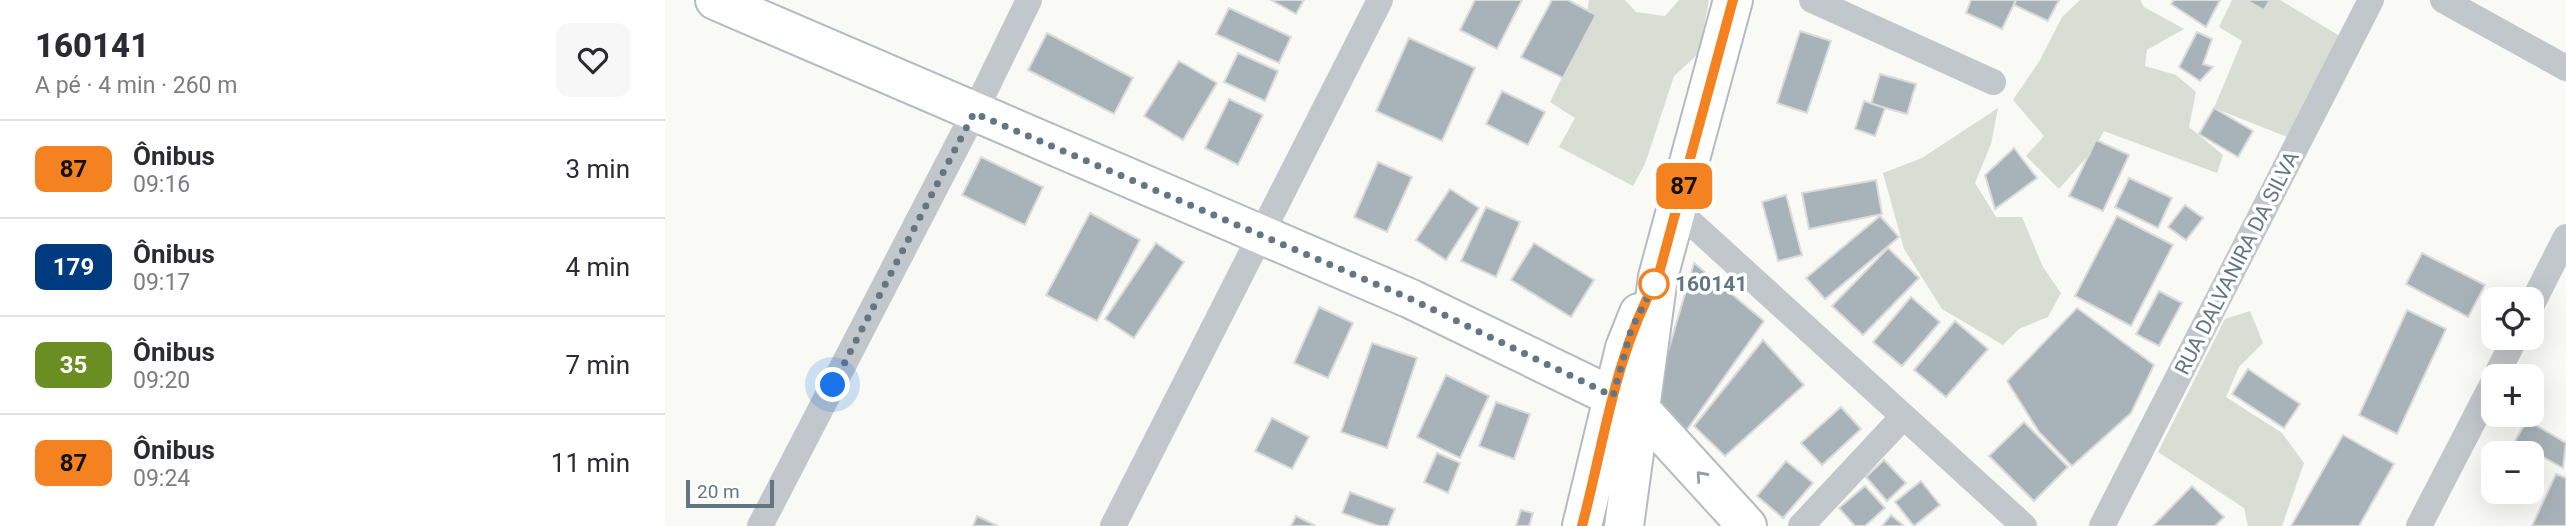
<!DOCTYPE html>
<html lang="pt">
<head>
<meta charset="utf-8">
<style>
  body { margin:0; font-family:Roboto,sans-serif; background:#f7f7f7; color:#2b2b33; height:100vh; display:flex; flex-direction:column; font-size:26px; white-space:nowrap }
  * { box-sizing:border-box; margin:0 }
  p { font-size:23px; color:#7c7c81 }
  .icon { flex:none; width:38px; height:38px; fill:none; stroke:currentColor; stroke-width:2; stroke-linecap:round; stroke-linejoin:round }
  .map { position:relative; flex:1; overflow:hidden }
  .panel { display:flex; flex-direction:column; background:#fff; width:665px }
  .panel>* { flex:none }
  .badge { padding:0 14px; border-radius:10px; font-size:24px; line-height:46px }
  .tools { position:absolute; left:1816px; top:287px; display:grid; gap:14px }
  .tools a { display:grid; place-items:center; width:63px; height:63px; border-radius:14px; background:#fff; box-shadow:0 7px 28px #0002; font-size:35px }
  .scale { position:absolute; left:21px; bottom:18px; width:88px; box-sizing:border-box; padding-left:7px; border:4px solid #627783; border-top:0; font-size:19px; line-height:24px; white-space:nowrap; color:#627783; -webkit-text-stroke:5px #fff; paint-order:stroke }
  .you { position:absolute; width:35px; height:35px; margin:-18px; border:5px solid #fff; border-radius:50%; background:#1a73e8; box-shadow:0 0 0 10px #1a73e833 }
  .map>.badge { position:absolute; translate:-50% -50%; box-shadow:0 0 0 4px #fff }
  .round { display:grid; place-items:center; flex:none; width:74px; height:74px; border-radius:14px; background:#f7f7f7 }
  .overview { display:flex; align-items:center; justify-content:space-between; height:119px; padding:0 35px }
  h1 { font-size:33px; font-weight:800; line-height:52px }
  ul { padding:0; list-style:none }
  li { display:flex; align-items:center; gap:21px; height:98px; padding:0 35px; border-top:2px solid #e1e1e2 }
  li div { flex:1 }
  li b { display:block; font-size:26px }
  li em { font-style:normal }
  li .badge { min-width:77px; font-weight:700; text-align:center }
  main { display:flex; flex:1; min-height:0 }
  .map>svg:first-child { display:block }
  .green { fill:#d9ded5 }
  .building { fill:#a8b3b9; stroke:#dbdbd9; stroke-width:2 }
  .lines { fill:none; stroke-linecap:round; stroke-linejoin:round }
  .secondary-casing { stroke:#b4bbc0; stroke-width:42 }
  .street { stroke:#c2c7cb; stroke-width:26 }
  .secondary { stroke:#fff; stroke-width:38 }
  .oneway { stroke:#91a0a8 }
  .line-casing { stroke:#fff; stroke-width:16 }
  .line { stroke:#f58220; stroke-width:10 }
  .walk { stroke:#627783; stroke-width:7; stroke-dasharray:0 12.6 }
  .stop-dot { fill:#fff; stroke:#f58220; stroke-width:3.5 }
  .labels { text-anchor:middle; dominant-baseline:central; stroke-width:7; stroke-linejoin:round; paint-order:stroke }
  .street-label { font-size:21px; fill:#627783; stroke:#fff }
  .stop-label { font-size:21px; font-weight:bold; fill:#627783; stroke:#fff; text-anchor:start }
</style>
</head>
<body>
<main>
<section class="panel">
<div class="overview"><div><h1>160141</h1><p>A pé · 4 min · 260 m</p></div><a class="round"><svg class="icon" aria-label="heart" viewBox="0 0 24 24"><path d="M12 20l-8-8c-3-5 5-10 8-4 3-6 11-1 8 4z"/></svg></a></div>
<ul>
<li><span class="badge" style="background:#f58220;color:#111">87</span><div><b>Ônibus</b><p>09:16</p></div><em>3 min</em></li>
<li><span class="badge" style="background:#003b80;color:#fff">179</span><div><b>Ônibus</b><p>09:17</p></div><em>4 min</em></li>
<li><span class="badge" style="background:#6b8e23;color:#fff">35</span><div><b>Ônibus</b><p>09:20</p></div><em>7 min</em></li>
<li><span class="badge" style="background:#f58220;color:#111">87</span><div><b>Ônibus</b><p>09:24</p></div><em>11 min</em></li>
</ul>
</section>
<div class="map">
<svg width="1901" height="526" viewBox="0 0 1901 526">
  <rect width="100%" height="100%" fill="#f9f9f6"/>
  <g class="green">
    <path d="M924,0H960L971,12L1000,16L1014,0H1044L1034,53L1009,76L980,164L968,186L894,147L910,118L885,102L917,37Z"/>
    <path d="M1415,0H1475L1479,7L1519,29L1482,50L1480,66L1511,75L1531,92L1524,127L1558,155L1552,173L1439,131L1429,149L1394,189L1361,156L1379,136L1348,100L1375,60L1397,17Z"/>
    <path d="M1567,0H1583L1599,10L1605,0H1615L1678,38L1625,138L1549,108L1577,41L1554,27Z"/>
    <path d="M1333,108L1326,144L1310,183L1331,217H1357L1378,267L1396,293L1383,317L1354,329L1338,345L1277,309L1239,249L1218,173L1257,158Z"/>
    <path d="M1585,311L1598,343L1574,367L1561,397L1617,433L1639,463L1617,526H1583L1579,508L1493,452L1560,319Z"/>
  </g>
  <g class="building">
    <path d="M606,0H639L631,14Z"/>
    <path d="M810,0H857L832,49L795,30Z"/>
    <path d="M887,0H903L931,15L898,78L856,57Z"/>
    <path d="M1306,0H1351L1337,29L1301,13Z"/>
    <path d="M1351,0H1394L1383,21L1349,5Z"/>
    <path d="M1509,0H1555L1541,27L1506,4Z"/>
    <path d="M1581,0H1605L1599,10Z"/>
    <path d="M564,8L626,37L614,63L551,34Z"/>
    <path d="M1135,31L1166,41L1142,113L1112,103Z"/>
    <path d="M1532,32L1547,39L1538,64L1548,67L1535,81L1514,67Z"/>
    <path d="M382,33L468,78L449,114L363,70Z"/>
    <path d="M744,38L810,68L777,141L711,111Z"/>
    <path d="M573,53L613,71L600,101L559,82Z"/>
    <path d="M514,61L552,83L518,140L479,116Z"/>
    <path d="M1215,74L1251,84L1242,114L1206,104Z"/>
    <path d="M837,91L880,112L863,145L821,124Z"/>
    <path d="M564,99L598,115L573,165L540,148Z"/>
    <path d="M1199,101L1220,108L1210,136L1190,129Z"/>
    <path d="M1549,108L1588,131L1573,157L1534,134Z"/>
    <path d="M1431,140L1464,155L1438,211L1404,196Z"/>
    <path d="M1349,148L1372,178L1330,209L1320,175Z"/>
    <path d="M316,157L378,187L360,225L297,195Z"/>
    <path d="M713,162L747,177L722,232L689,217Z"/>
    <path d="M1464,178L1507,198L1493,228L1450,207Z"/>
    <path d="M1211,180L1217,214L1144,229L1137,193Z"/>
    <path d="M785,189L814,208L781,260L751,240Z"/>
    <path d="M1121,195L1137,255L1113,261L1097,202Z"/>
    <path d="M1520,205L1538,218L1521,240L1503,227Z"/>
    <path d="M821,207L855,222L831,277L796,261Z"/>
    <path d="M425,213L475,240L432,321L381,295Z"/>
    <path d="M1215,216L1234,237L1160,299L1141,278Z"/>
    <path d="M1452,216L1508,245L1466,326L1410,296Z"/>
    <path d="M491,243L519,262L469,338L440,319Z"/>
    <path d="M869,243L929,280L906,317L846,280Z"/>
    <path d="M1223,248L1254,278L1198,335L1167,306Z"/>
    <path d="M1757,253L1820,285L1803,317L1741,284Z"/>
    <path d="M1029,263L1099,321L1016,438L985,413Z"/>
    <path d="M1494,291L1517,303L1494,346L1471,334Z"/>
    <path d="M1246,297L1275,322L1237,366L1208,342Z"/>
    <path d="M654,307L688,323L663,378L629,363Z"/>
    <path d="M1412,308L1489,365L1466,413L1407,466L1374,432L1342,381Z"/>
    <path d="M1742,310L1781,329L1732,434L1694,415Z"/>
    <path d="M1290,321L1323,349L1281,397L1249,370Z"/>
    <path d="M1098,340L1139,385L1060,456L1029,426Z"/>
    <path d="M707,343L752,358L722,448L676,432Z"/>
    <path d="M1583,369L1635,404L1619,428L1567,394Z"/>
    <path d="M781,375L824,396L795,458L752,437Z"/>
    <path d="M831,402L865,414L849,459L814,446Z"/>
    <path d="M1176,407L1196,429L1157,465L1136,443Z"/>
    <path d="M607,418L644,437L627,469L590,451Z"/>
    <path d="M1862,420L1901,443L1898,468L1850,441Z"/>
    <path d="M1359,422L1403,467L1369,501L1324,456Z"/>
    <path d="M1678,435L1729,464L1694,526H1626Z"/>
    <path d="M772,453L795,463L783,493L759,482Z"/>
    <path d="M1219,460L1241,483L1222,501L1201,477Z"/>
    <path d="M1121,461L1148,483L1118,518L1092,496Z"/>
    <path d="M1891,474L1901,478V526H1867Z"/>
    <path d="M1256,481L1275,505L1249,526L1230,502Z"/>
    <path d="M1200,486L1220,508L1200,526H1190L1174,508Z"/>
    <path d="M1527,486L1559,517L1550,526H1488Z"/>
    <path d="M685,492L730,509L723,526H714L677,513Z"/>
    <path d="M856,510L868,513L864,526H851Z"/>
    <path d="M1226,515L1239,526H1217Z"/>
    <path d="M312,516L333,526H308Z"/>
    <path d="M631,516L651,526H626Z"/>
  </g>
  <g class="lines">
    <g class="secondary-casing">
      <g id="secondary">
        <path d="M50,0L746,299L977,411L1082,526"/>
        <path d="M917,526L960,348L974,313"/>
        <path d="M959,526L993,277L1068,0"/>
      </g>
    </g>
    <g class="street">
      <path d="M1147,0L1328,82"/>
      <path d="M1778,0L1901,68"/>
      <path d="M1012,210L1359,526"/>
      <path d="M1867,304L1901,237"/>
      <path d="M1831,376L1850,338"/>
      <path d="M95,526L309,113L364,0"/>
      <path d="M448,526L715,0"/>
      <path d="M1136,526L1237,418"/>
      <path d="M1437,526L1706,0"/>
      <path d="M1754,526L1829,381"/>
    </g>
    <use href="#secondary" class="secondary"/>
  </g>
  <defs><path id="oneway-chevron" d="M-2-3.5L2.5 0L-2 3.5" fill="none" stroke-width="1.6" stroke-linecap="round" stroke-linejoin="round" transform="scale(1.75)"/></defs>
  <use class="oneway" href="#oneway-chevron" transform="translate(1036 476) rotate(-132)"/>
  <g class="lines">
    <g class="line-casing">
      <path id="line" d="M917,526C940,439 949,357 993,277L1068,0"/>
    </g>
    <use href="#line" class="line"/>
    <path class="walk" d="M168,385L309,113L746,299L948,396L966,330L993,277L989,284"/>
  </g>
  <circle class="stop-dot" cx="989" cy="284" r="14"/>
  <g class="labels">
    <g class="street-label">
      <text transform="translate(1572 263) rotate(-63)">RUA DALVANIRA DA SILVA</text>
    </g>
    <g class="stop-label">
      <text x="1010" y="284">160141</text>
    </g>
  </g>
</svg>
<div class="tools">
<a><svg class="icon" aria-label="locate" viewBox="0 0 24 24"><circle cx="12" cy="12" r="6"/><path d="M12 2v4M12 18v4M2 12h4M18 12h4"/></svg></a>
<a>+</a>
<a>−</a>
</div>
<div class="scale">20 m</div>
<div class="you" style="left:168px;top:385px"></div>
<b class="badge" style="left:1019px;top:186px;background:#f58220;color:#111">87</b>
</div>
</main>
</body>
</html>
